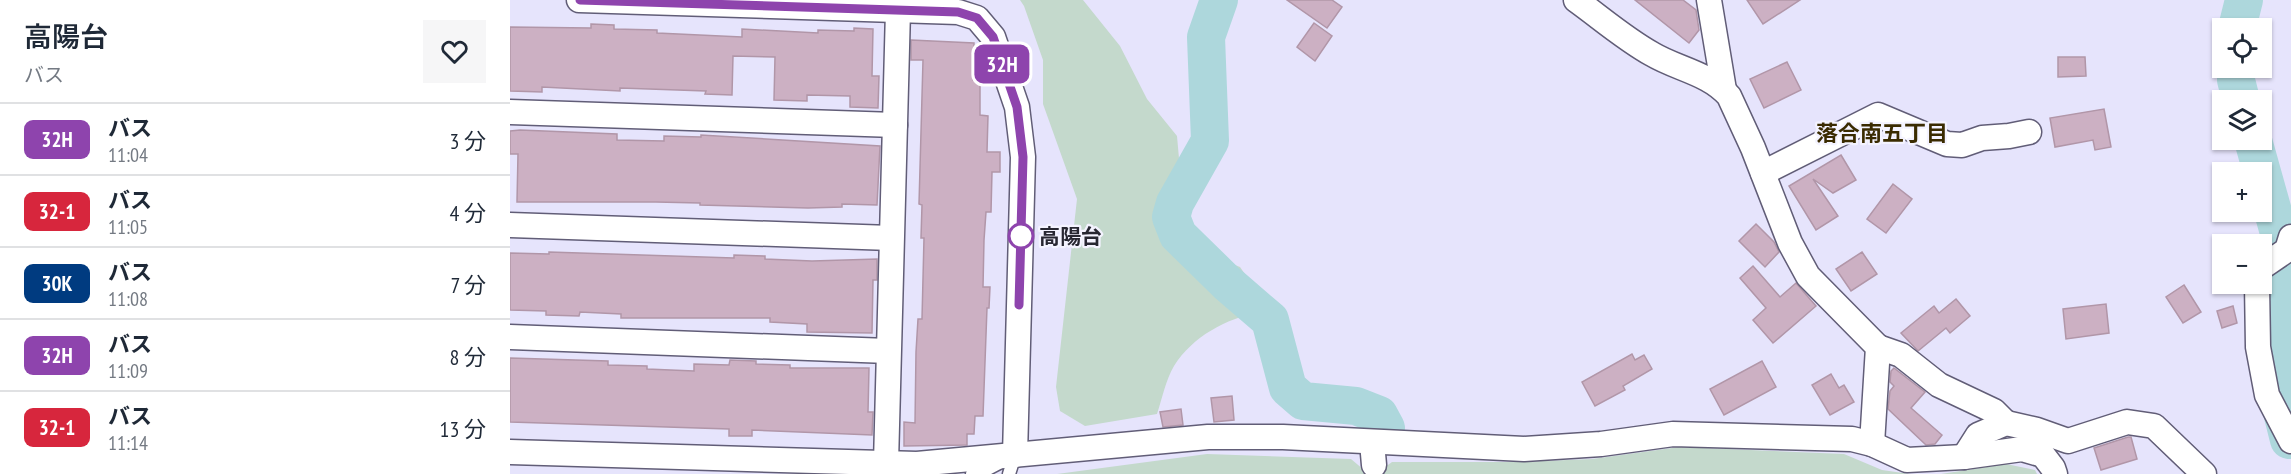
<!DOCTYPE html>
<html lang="ja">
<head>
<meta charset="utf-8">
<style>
  body { margin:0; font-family:"PT Sans Narrow","Noto Sans JP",sans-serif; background:#f6f6f7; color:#1f2937; height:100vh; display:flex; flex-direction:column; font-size:22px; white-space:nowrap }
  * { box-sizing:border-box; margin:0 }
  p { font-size:20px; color:#747a83 }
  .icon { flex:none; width:33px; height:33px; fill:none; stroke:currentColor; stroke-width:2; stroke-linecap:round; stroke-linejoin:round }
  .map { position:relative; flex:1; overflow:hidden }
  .panel { display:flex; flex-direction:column; background:#fff; width:510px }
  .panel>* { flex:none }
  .badge { padding:0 12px; border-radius:9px; font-size:21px; line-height:39px }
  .controls { position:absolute; left:1702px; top:18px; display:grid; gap:12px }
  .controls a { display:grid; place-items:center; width:60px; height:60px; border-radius:0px; background:#fff; box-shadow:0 2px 4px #0004; font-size:30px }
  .map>.badge { position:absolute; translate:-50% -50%; box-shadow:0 0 0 3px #fff }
  .round { display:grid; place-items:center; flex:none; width:63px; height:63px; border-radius:0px; background:#f6f6f7 }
  .summary { display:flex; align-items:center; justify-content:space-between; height:102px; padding:0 24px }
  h1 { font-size:28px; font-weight:600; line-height:45px }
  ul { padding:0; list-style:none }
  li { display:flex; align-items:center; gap:18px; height:72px; padding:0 24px; border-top:2px solid #e0e1e3 }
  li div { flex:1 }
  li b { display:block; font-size:22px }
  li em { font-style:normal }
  li .badge { min-width:66px; font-weight:700; text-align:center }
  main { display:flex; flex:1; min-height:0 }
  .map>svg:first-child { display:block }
  .green { fill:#c4d9cc }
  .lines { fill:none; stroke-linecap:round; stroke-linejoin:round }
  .river { stroke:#add7dc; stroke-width:38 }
  .building { fill:#ccb0c3; stroke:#b196a8; stroke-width:1.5 }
  .lane-casing { stroke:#615d77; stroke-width:15 }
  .street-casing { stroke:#615d77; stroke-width:27 }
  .lane { stroke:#fff; stroke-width:12 }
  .street { stroke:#fff; stroke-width:24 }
  .line-casing { stroke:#fff; stroke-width:14 }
  .line { stroke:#8e44ad; stroke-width:9 }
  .stop-dot { fill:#fff; stroke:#8e44ad; stroke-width:3 }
  .labels { text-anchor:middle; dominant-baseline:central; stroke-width:4.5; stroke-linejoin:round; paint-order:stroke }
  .stop-label { font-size:21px; font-weight:bold; fill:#272631; stroke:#f4f3ff; text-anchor:start }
  .neighbourhood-label { font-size:22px; font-weight:bold; fill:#3a2b01; stroke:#f4f3ff }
</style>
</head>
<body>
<main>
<section class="panel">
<div class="summary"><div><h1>高陽台</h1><p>バス</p></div><a class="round"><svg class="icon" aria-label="heart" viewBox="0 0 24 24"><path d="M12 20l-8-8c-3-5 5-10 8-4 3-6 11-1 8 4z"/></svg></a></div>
<ul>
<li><span class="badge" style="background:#8e44ad;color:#fff">32H</span><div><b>バス</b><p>11:04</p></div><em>3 分</em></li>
<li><span class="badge" style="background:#d7263d;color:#fff">32-1</span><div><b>バス</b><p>11:05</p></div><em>4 分</em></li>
<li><span class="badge" style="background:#003b80;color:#fff">30K</span><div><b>バス</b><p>11:08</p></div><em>7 分</em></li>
<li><span class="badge" style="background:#8e44ad;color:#fff">32H</span><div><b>バス</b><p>11:09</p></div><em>8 分</em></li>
<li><span class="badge" style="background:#d7263d;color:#fff">32-1</span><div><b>バス</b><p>11:14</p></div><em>13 分</em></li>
</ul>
</section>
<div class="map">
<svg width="1781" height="474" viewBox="0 0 1781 474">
  <rect width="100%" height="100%" fill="#e6e4fc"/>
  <g class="green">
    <path d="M510,0H573L610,46L637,99L667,136L671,181L653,216L661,240L730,267L750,296L749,312C716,319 683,336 664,366C656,379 652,399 647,414L575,426L550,411L546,387L567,199L533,104V60L514,6Z"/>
    <path d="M1169,447L1334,454L1372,470L1400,474H547L697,454L841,459L854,470H871L882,462H1008L1082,459Z"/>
    <path d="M1496,464L1525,470L1527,474H1431Z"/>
  </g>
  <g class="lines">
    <g class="river">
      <path d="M709,0L696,37L700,141L665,203L661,217L668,235L717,283L760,320L778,388L793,401L846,406L869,415L876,428"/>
      <path d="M1727,28L1734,0"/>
      <path d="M1726,68V80L1731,100"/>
      <path d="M1743,140L1772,244V308L1767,343L1769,400L1779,440"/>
    </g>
  </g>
  <g class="building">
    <path d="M777,0H822L832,7L817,28Z"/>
    <path d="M1125,0H1173L1186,10L1189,30L1179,43Z"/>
    <path d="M1237,0H1290L1253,24Z"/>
    <path d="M804,23L822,36L805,61L787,47Z"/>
    <path d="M81,24L104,25V29L147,30V33L232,37V29L308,33V30L344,31V28L363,29L362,76H369L368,108L340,107V96L297,95V101L264,100L265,57L223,56L222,95L195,94L196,91L110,88V91L32,87V92L0,91V27L81,28Z"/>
    <path d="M401,40L464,43L463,80H470V115L478,116L477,152H490V172H482L481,212H476L474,240L473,287H480L479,308H477L473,416H465L464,434H457V445L394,446V422L405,423L406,352L408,319H412L414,238H411L412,205L409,204L413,60H401Z"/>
    <path d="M1548,57H1575L1576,76L1548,77Z"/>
    <path d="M1277,62L1291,90L1254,108L1240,79Z"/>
    <path d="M1594,109L1601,147L1585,150L1583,140L1545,147L1540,118Z"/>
    <path d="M10,130L107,134V140L154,141V136L191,137V135L370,146L367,205L332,204V207L298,208L190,205V203L146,202H7L8,154H0V131Z"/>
    <path d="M1331,155L1346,180L1323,193L1303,179L1328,216L1306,230L1279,186Z"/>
    <path d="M1383,184L1402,199L1376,233L1357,219Z"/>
    <path d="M1246,224L1264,242L1269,252L1255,267L1229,241Z"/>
    <path d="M39,252L224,258V255L255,256V259L302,261L367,259V280H363L362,333L297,332V324L260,322V318H111V314L70,312L69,316L36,315V311L0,310V253L39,254Z"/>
    <path d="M1352,252L1367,274L1341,291L1326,269Z"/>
    <path d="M1243,266L1270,297L1286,283L1306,306L1263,343L1243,320L1256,308L1230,278Z"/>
    <path d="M1674,285L1691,312L1673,323L1656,297Z"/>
    <path d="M1446,299L1460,316L1440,333L1436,328L1408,351L1391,333L1424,306L1429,313Z"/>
    <path d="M1596,304L1599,333L1556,339L1553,309Z"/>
    <path d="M1723,306L1727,323L1712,328L1707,311Z"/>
    <path d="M1122,354L1125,360L1134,355L1142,369L1113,386L1115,390L1085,406L1072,382Z"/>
    <path d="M0,358L98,361V365L137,366V369L184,371V364L219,365L220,360L246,361V364L280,365V368H359L358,412H363L362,435L242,430V436H219V429L0,422Z"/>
    <path d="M1252,361L1266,387L1214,415L1200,389Z"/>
    <path d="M1384,368L1415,392L1401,408L1432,435L1425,444L1416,445L1378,409L1380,391L1384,386L1380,382L1381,371Z"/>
    <path d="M1321,374L1329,388L1334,385L1344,402L1320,415L1302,385Z"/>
    <path d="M722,396L724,420L704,422L701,398Z"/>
    <path d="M671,409L673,425L653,427L650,412Z"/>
    <path d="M1618,437H1621L1627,459L1591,470L1584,448Z"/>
  </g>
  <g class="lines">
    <g class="lane-casing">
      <g id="lane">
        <path d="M462,474L470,473L491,462"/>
        <path d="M499,474L505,455"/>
      </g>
    </g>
    <g class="street-casing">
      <g id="street">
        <path d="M69,0L448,12L467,18L483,37L507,107L513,157L505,455"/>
        <path d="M1066,0C1091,18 1115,39 1142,54C1167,69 1199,73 1219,96L1243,148L1280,243L1298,276L1368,347L1362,444"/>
        <path d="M1199,0L1214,90"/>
        <path d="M0,112L385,125"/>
        <path d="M1253,173L1368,115L1437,144L1452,145L1472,138L1499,136L1519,132"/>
        <path d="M0,225L381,238"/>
        <path d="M1752,267L1777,250L1781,237"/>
        <path d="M1747,284L1748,347L1757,395L1781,441"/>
        <path d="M0,337L378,351"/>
        <path d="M1368,347L1391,355L1429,385L1484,411L1496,423"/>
        <path d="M862,442L864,465"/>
        <path d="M0,452L407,464L698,437H773L1014,449L1091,444L1163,434L1342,439L1362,444L1397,460L1454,457L1512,449L1533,455L1543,468L1545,474"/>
        <path d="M1454,457L1468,435L1496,423L1527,430L1558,441L1617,422L1644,426L1694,474"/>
        <path d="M376,463L388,10"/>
      </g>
    </g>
    <use href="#lane" class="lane"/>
    <use href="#street" class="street"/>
  </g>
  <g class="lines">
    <g class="line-casing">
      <path id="line" d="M70,0L448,12L467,18L483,37L507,107L513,157L509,305"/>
    </g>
    <use href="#line" class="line"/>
  </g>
  <circle class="stop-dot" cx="511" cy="236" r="12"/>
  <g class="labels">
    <g class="stop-label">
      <text x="529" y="236">高陽台</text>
    </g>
    <g class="neighbourhood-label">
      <text x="1372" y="133">落合南五丁目</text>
    </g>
  </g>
</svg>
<div class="controls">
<a><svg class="icon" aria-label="locate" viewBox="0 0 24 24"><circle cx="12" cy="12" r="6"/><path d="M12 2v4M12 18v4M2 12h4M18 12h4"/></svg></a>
<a><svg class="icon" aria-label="layers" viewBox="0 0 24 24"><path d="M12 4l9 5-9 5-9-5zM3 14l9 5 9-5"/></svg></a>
<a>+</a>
<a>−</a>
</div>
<b class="badge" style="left:492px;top:64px;background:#8e44ad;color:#fff">32H</b>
</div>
</main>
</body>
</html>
